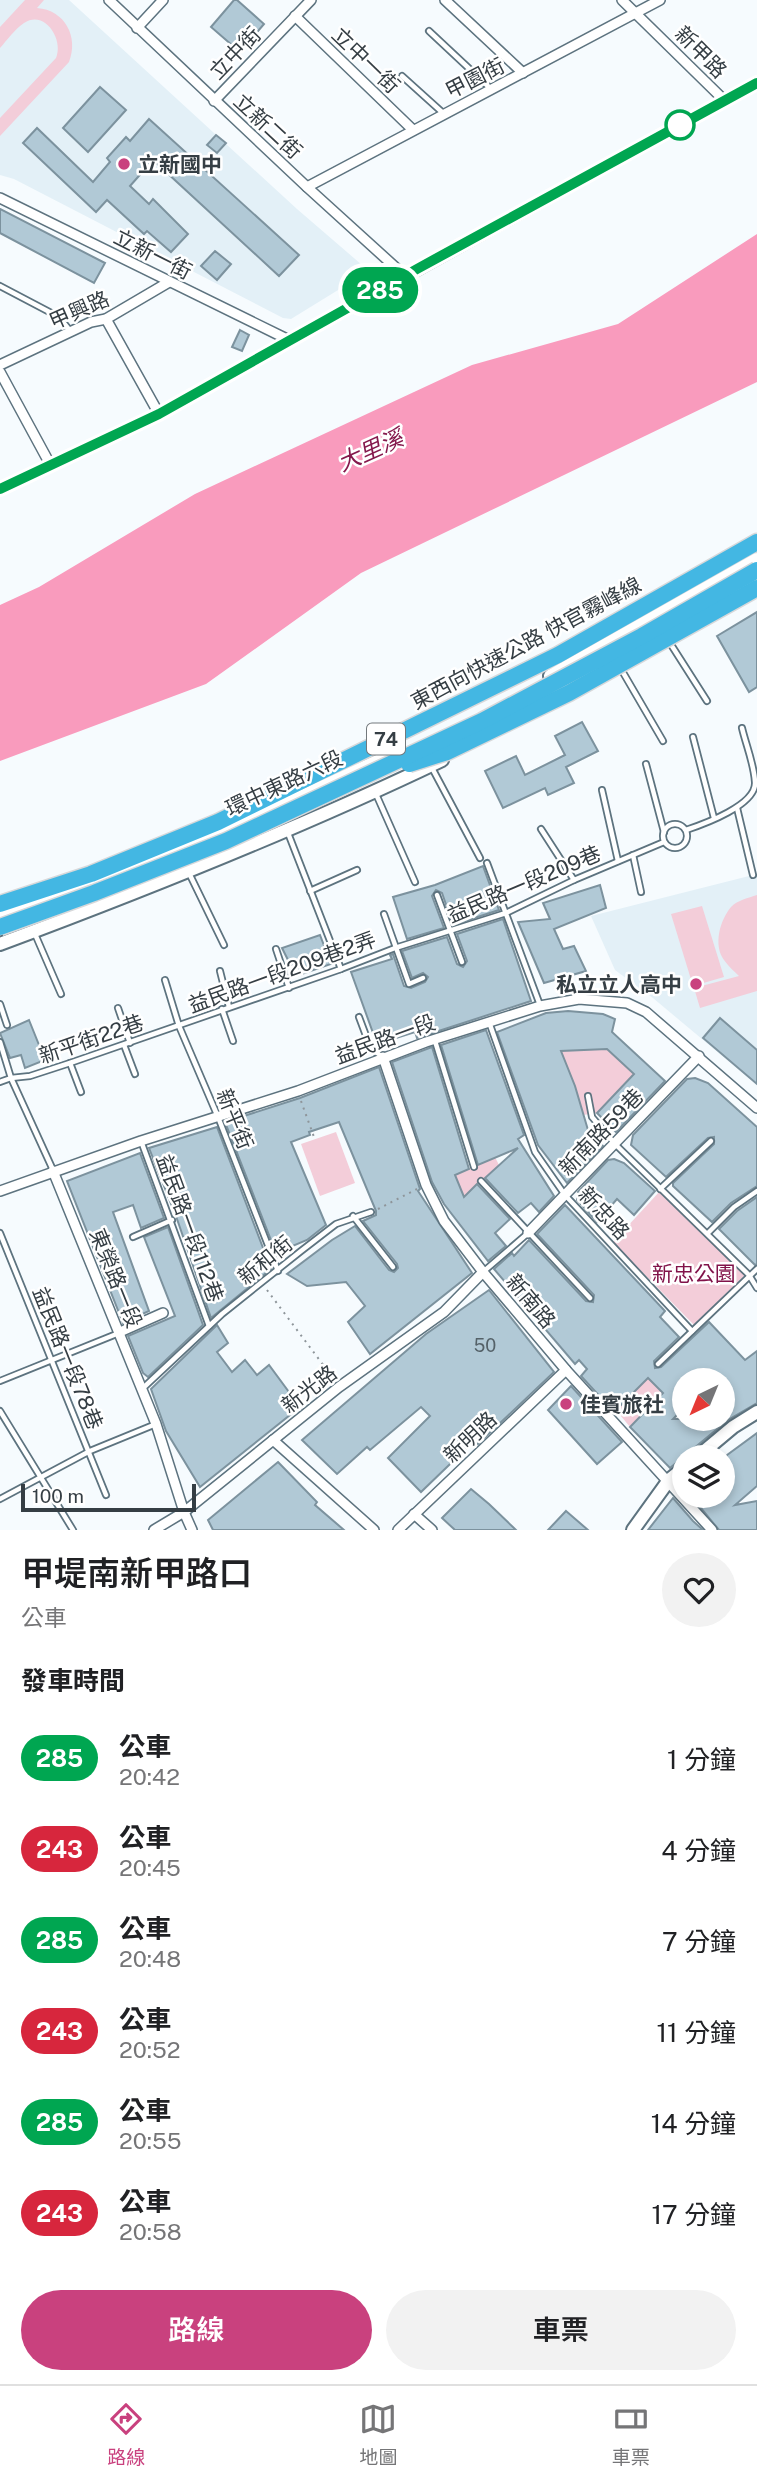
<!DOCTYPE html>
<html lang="zh-TW">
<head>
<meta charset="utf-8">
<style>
  body { margin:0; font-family:"Public Sans","Noto Sans TC",sans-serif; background:#f2f2f2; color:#202124; height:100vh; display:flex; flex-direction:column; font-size:26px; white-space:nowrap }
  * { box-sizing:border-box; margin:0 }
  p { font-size:23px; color:#757577 }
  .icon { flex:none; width:38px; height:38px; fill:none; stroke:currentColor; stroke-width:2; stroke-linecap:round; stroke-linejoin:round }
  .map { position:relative; height:1530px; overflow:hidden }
  .panel { display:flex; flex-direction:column; background:#fff; flex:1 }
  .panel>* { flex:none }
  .badge { padding:0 14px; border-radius:23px; font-size:24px; line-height:46px }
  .needle { width:46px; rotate:223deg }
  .tools { position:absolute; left:672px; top:1368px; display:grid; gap:14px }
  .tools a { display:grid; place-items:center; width:63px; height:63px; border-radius:50%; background:#fff; box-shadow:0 4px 10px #0003; font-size:35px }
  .scale { position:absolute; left:21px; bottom:18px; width:175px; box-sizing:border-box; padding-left:7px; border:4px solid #353e44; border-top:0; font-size:19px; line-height:24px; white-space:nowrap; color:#353e44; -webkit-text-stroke:5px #fff; paint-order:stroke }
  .map>.badge { position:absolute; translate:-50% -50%; box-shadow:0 0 0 4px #fff }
  h2 { padding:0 21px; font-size:26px; line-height:63px }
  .round { display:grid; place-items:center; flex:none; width:74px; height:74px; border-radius:37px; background:#f2f2f2 }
  .summary { display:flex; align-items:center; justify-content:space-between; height:119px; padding:0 21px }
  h1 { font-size:33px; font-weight:600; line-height:52px }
  .cta { display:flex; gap:14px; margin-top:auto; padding:14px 21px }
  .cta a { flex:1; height:80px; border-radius:42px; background:#c9417e; color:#fff; font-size:28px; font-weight:600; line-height:80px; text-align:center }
  .cta a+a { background:#f2f2f2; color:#202124 }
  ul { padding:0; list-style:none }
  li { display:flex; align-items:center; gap:21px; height:91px; padding:0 21px }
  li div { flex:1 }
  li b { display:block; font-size:26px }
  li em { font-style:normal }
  li .badge { min-width:77px; font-weight:700; text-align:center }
  .menu { display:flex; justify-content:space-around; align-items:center; height:98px; border-top:2px solid #e0e0e0; background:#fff; font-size:19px; color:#757577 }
  .menu a { display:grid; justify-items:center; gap:4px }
  .menu .on { color:#c9417e }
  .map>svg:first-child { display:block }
  .built { fill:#e3f0f7 }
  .green { fill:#f3cdd9 }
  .water { fill:#f99bbd }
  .building { fill:#b1c9d6; stroke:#7c929e; stroke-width:2; fill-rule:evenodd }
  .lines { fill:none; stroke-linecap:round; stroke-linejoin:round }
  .service-casing { stroke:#5d737f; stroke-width:8 }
  .minor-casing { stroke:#5d737f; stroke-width:12 }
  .tertiary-casing { stroke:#5d737f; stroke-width:16 }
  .trunk-casing { stroke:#d7d8da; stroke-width:19 }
  .path { stroke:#8e959a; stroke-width:2; stroke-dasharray:2 5; stroke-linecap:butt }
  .service { stroke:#fff; stroke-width:4.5 }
  .minor { stroke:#fff; stroke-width:9 }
  .tertiary { stroke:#fff; stroke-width:12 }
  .trunk { stroke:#43b7e3; stroke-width:16 }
  .trunk-bridge-casing { stroke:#d7d8da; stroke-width:19; stroke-linecap:butt }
  .trunk-bridge { stroke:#43b7e3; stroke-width:16 }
  .line-casing { stroke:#fff; stroke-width:16 }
  .line { stroke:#00a651; stroke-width:10 }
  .stop-dot { fill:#fff; stroke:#00a651; stroke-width:3.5 }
  .poi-dot { fill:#c9417e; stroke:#fff; stroke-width:2.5 }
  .labels { text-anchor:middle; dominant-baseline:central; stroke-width:5; stroke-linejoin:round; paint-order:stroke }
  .number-label { font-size:18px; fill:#546168 }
  .shield { fill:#fff; stroke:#72787c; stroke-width:2 }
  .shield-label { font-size:19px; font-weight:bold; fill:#353e44 }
  .street-label { font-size:21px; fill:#353e44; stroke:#fff }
  .poi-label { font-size:21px; font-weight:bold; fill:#353e44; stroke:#fff; text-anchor:start }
  .park-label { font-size:21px; fill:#81134a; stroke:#fff }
  .water-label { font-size:23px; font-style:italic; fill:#85194d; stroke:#fff }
</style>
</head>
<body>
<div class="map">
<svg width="757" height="1530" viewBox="0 0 757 1530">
  <rect width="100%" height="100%" fill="#f6fbfe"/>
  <g class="built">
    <path d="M0,0H69L297,209L369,271L291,319L283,318L14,179L0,175Z"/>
    <path d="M757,874V1085L653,998L615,970L591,916Z"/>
  </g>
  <g class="green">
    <path d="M25,0H44L37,8C65,10 79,37 69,62L0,136V118L56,58C64,40 45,9 24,23C15,29 7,40 0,48V27Z"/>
    <path d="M757,895V991L700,1008L694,988L739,976C734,971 728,966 724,960C713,945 720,920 731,907C738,900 748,898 757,895Z"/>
    <path d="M702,906L724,977L693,986L671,914Z"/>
    <path d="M607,1049L634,1074L597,1113L583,1115L575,1086L561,1051Z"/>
    <path d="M336,1132L355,1183L320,1196L301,1144Z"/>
    <path d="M495,1157L499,1165L464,1197L455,1175Z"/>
    <path d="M661,1190L747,1273L694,1325L613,1242Z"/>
    <path d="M648,1378L663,1393L630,1427L616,1410Z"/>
  </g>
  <path class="water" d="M757,234V382L361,573L206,684L0,761V605L39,587L195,494L472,365L618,324Z"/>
  <g class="building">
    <path d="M234,0H237L264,24L240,52L211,27Z"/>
    <path d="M100,87L126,110L88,152L63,128Z"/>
    <path d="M149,119L299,255L279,276L153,160L130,186L149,204L153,199L188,234L171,252L147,231L144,234L107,200L96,212L23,143L37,128L93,182L110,162L107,158L126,137L130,141Z"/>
    <path d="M216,135L226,143L217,153L207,145Z"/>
    <path d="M0,209L105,263L94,283L0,233Z"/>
    <path d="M215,251L231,264L217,280L201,266Z"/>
    <path d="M240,330L249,335L242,351L232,347Z"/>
    <path d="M757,612V687L749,692L717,636Z"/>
    <path d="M582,722L598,751L566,767L574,783L548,795L545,788L503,808L485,771L516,756L525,775L565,755L555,736Z"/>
    <path d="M483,866L499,910L453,925L442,893L436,890L432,896L444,928L407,939L393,897L435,885Z"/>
    <path d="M600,885L606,908L554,929L563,949L574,946L586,971L544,983L518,922L550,919L543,903Z"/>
    <path d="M503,919L531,1001L417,1038L415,1032L377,1044L351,972L392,959L390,955L393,954L404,986L411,988L425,982L428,977L423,973L412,978L402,951L447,937L457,964L463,967L467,961L457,934Z"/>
    <path d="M320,935L331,964L296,976L282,948Z"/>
    <path d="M568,1011L603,1014L615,1019L612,1032L665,1081L616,1132L597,1113L634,1074L607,1049L561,1051L575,1086L588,1130L603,1146L567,1183L538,1145L497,1032L546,1013Z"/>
    <path d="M720,1018L757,1050V1084L703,1038Z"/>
    <path d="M29,1020L45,1060L25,1068L21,1055L10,1058L0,1033Z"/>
    <path d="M486,1030L524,1135L518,1139L554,1196L539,1212L531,1203L518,1213L485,1178L518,1148L478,1165L441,1045Z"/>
    <path d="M432,1047L469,1169L455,1175L464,1197L477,1184L510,1219L495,1233L506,1246L488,1261L444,1204L432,1182L392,1062Z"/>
    <path d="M379,1067L420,1189L418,1191L472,1273L370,1354L348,1322L365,1306L346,1282L307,1286L287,1274L332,1240L355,1226L389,1270L394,1272L398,1268L397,1264L363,1221L376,1215V1211L339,1122L309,1132L310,1135L291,1142L326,1225L307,1240L276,1253L225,1122L300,1098Z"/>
    <path d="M695,1078L708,1083L757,1127V1186L731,1203L712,1222L673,1186V1183L714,1144V1137L708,1138L666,1177L631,1145L633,1135L687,1079Z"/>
    <path d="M217,1127L271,1269L211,1318L177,1219L149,1148Z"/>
    <path d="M140,1153L164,1218L141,1228L133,1205L113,1212L149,1311L123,1323L67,1181Z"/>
    <path d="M614,1159L624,1163L655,1191L634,1215L617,1199L597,1222L577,1200L578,1192L608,1160Z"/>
    <path d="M757,1197V1264L755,1265L719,1229L737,1211Z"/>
    <path d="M565,1205L665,1311L660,1317L679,1337L654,1361L655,1368L661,1367L709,1322L745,1360L757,1351V1403L728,1420L670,1468L630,1427L663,1393L648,1378L614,1412L581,1376L587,1369L579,1360L575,1364L494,1269L512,1253L514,1256L529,1240L586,1301L593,1302L594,1295L537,1234ZM684,1381H723V1419H673L684,1408Z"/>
    <path d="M168,1227L203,1325L148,1377L143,1373L128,1336L175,1316L144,1237Z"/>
    <path d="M489,1290L554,1372L478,1444L475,1440L421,1492L388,1458L430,1416L421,1407L370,1450L367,1447L337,1474L302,1440L426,1334Z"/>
    <path d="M217,1325L228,1343L217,1352L232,1372L245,1360L257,1375L269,1365L300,1407L200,1487L166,1431L151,1389Z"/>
    <path d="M571,1386L622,1442L597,1464L548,1410Z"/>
    <path d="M757,1433V1486L735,1505L757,1501V1530H719L691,1496H723V1458Z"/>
    <path d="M278,1462L317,1502L315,1505L344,1530H213L208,1520Z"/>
    <path d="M471,1489L489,1504L516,1530H455L442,1518Z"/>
    <path d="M673,1498L693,1521L703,1530H648Z"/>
    <path d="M566,1511L588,1530H548Z"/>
  </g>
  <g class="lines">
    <g class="service-casing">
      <g id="service">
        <path d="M429,31L491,89"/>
        <path d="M402,76L443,113"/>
        <path d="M0,286L59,317L71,332"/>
        <path d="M670,643L707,701"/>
        <path d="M621,669L663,741"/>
        <path d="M693,737L714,818"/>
        <path d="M646,764L664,832"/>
        <path d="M431,766L480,858"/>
        <path d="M602,790L618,861"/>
        <path d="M376,794L415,882"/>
        <path d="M737,808L753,875"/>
        <circle cx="675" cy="836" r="12"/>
        <path d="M541,829L574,880"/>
        <path d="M686,830C704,824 757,805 755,782C754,764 746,745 742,728"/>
        <path d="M288,833L341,969"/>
        <path d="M633,855L641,892"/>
        <path d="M487,863L540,1005"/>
        <path d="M189,873L224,945"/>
        <path d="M310,891L357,870"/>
        <path d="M437,895L462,962"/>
        <path d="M384,914L409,984L423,978"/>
        <path d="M35,934L61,994"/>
        <path d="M276,949L289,988"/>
        <path d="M220,971L229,1007"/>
        <path d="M165,980L179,1026L218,1117L278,1271"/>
        <path d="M0,1004L7,1025"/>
        <path d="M118,1008L130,1043"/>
        <path d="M222,1009L233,1041"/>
        <path d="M359,1017L371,1049L383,1057"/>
        <path d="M489,1022L535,1152L565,1195L692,1331"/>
        <path d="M435,1041L474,1167"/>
        <path d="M0,1042L11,1078L53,1170"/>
        <path d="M124,1045L135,1074"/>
        <path d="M70,1063L81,1092"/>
        <path d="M0,1082L11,1078L30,1076L70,1063L341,969L395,948L506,913L574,880L664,842"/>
        <path d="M588,1096L592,1117L615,1144L749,1275L757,1288"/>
        <path d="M141,1141L209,1326"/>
        <path d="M481,1181L590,1298"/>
        <path d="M660,1189L711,1141"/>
        <path d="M353,1216L393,1267"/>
        <path d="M0,1233L106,1495"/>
        <path d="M708,1233L734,1207L757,1191"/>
        <path d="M133,1237L172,1220"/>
        <path d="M483,1272L527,1234"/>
        <path d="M658,1364L757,1269"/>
        <path d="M0,1381L119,1333"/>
        <path d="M142,1389L222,1314L301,1251L336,1224L371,1212"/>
        <path d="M0,1411L73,1530"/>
        <path d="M0,1499L90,1451L156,1424"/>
      </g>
    </g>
    <g class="minor-casing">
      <g id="minor">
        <path d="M109,0L307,187L405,276"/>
        <path d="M445,0L523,73"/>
        <path d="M622,0L725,101"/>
        <path d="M295,16L413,130"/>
        <path d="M137,28L163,0"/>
        <path d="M214,101L311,0"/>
        <path d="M307,187L660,0"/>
        <path d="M0,198L291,341"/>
        <path d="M106,319L159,414"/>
        <path d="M0,365L91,322L106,319L169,282"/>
        <path d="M0,372L51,466"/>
        <path d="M0,489L159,414L757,83"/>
        <path d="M383,1057L426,1185L444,1221L483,1272L566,1370L712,1530"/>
        <path d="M53,1171L156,1424L184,1512L192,1530"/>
        <path d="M0,1191L141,1141L298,1091L426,1042L540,1006L579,999L627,1003L646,1012L757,1108"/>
        <path d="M528,1233L699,1056"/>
        <path d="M120,1332L163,1313"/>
        <path d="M273,1440L374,1530"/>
        <path d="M414,1514L432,1530"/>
        <path d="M154,1530L184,1512L339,1387L444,1312L483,1272"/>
        <path d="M398,1530L566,1370"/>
      </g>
    </g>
    <g class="tertiary-casing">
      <g id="tertiary">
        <path d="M550,676L757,559"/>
        <path d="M0,915L91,885L223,833L386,757"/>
        <path d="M0,944C150,888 298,829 442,760"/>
        <path d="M696,1458L733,1427L757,1412"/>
        <path d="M633,1530L669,1480L684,1468"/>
      </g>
    </g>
    <g class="trunk-casing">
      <path id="trunk" d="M0,904L91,874L218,822L558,655L757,542"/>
    </g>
    <g class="path">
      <path d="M301,1101L314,1137"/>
      <path d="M378,1209L417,1189"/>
      <path d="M267,1290L333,1378"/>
    </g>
    <use href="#service" class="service"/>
    <use href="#minor" class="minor"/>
    <use href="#tertiary" class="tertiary"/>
    <use href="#trunk" class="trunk"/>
    <g class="trunk-bridge-casing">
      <g id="trunk-bridge">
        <path d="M409,764L447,752L569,693L757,588"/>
        <path d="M0,927L94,893L226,841L482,721L642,636L757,570"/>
      </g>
    </g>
    <use href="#trunk-bridge" class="trunk-bridge"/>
  </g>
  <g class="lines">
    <g class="line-casing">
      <path id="line" d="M0,489L159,414L417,269L757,83"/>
    </g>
    <use href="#line" class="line"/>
  </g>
  <circle class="stop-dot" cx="680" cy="125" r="14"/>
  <g class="poi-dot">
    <circle cx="124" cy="164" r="7"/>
    <circle cx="696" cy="984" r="7"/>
    <circle cx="566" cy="1404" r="7"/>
  </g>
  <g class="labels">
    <g class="number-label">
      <text x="485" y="1345">50</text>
    </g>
    <rect class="shield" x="367" y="723.5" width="38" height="31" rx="5"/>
    <g class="shield-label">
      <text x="386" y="739">74</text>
    </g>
    <g class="street-label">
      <text transform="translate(701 52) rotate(45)">新甲路</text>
      <text transform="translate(235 53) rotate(-46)">立中街</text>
      <text transform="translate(366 60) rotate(44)">立中一街</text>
      <text transform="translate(475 78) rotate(-27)">甲園街</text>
      <text transform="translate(268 126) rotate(43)">立新二街</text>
      <text transform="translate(153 254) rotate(27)">立新一街</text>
      <text transform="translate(79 310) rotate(-24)">甲興路</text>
      <text transform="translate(526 643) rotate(-28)">東西向快速公路 快官霧峰線</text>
      <text transform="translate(284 783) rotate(-25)">環中東路六段</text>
      <text transform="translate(524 884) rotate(-23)">益民路一段209巷</text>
      <text transform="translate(282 972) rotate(-20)">益民路一段209巷2弄</text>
      <text transform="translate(91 1039) rotate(-19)">新平街22巷</text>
      <text transform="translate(385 1039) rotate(-20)">益民路一段</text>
      <text transform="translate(235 1119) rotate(68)">新平街</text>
      <text transform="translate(601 1132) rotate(-46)">新南路59巷</text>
      <text transform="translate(604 1213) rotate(47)">新忠路</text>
      <text transform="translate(190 1228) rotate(70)">益民路一段112巷</text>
      <text transform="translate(265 1260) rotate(-39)">新和街</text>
      <text transform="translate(116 1278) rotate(68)">東榮路一段</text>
      <text transform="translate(531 1301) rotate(50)">新南路</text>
      <text transform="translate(68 1358) rotate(68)">益民路一段78巷</text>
      <text transform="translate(309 1389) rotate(-38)">新光路</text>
      <text transform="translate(470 1437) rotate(-43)">新明路</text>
    </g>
    <g class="poi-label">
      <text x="138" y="164">立新國中</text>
      <text x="682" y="984" text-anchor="end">私立立人高中</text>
      <text x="580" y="1404">佳賓旅社</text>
    </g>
    <g class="park-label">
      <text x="694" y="1273">新忠公園</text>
    </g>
    <g class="water-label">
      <text transform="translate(370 450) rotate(-24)">大里溪</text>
    </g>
  </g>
</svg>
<div class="tools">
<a><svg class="needle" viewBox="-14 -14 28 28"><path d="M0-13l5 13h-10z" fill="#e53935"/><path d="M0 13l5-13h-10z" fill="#757577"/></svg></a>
<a><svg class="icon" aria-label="layers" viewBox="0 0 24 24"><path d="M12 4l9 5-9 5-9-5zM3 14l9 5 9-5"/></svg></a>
</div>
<div class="scale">100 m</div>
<b class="badge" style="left:380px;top:290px;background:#00a651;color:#fff">285</b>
</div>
<section class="panel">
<div class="summary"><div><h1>甲堤南新甲路口</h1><p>公車</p></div><a class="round"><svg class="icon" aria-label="heart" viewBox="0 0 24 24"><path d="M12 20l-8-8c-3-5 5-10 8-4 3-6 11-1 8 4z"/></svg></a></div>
<h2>發車時間</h2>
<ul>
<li><span class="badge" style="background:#00a651;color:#fff">285</span><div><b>公車</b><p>20:42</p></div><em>1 分鐘</em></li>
<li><span class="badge" style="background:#d7263d;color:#fff">243</span><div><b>公車</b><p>20:45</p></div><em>4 分鐘</em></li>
<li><span class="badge" style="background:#00a651;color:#fff">285</span><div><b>公車</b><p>20:48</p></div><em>7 分鐘</em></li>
<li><span class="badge" style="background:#d7263d;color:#fff">243</span><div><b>公車</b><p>20:52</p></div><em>11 分鐘</em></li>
<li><span class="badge" style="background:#00a651;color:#fff">285</span><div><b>公車</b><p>20:55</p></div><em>14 分鐘</em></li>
<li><span class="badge" style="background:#d7263d;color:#fff">243</span><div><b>公車</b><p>20:58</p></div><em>17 分鐘</em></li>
</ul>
<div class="cta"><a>路線</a><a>車票</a></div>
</section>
<nav class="menu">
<a class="on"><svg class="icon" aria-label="directions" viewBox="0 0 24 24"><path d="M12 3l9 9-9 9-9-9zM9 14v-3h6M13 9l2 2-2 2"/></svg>路線</a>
<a><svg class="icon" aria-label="map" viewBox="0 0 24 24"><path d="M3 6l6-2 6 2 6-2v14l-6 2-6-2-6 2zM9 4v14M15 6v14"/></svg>地圖</a>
<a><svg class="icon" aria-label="tickets" viewBox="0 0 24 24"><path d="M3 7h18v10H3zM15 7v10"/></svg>車票</a>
</nav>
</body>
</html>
